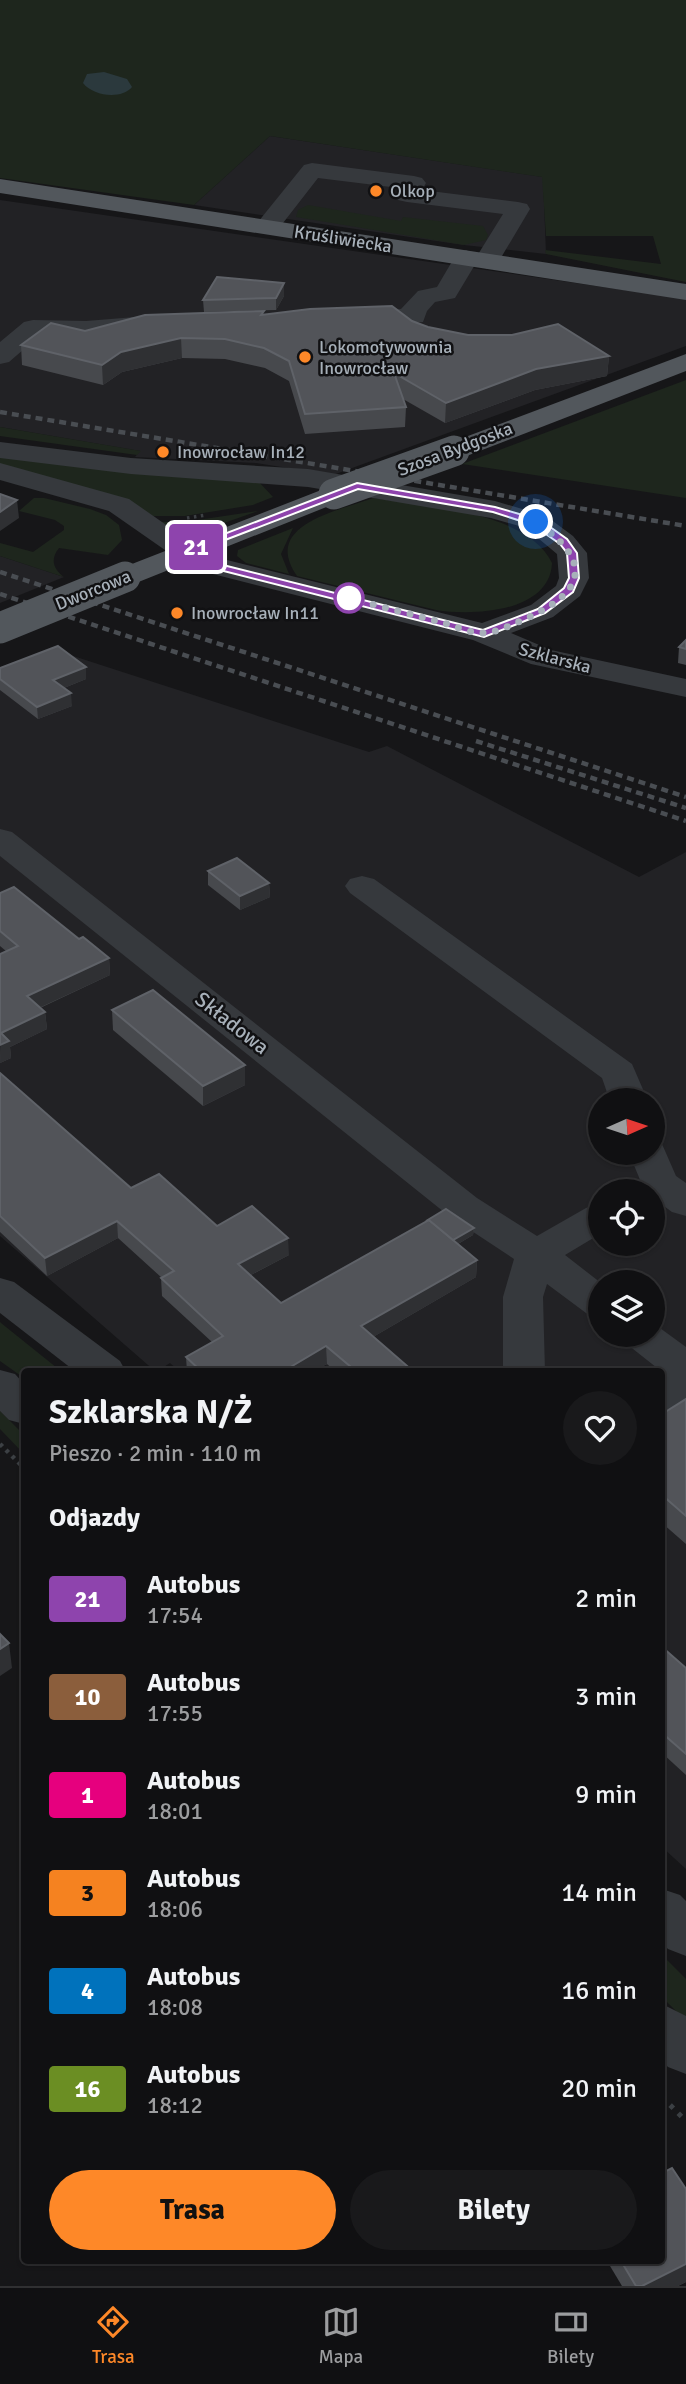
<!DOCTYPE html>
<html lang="pl">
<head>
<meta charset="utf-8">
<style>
  body { margin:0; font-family:Signika,sans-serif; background:#19191b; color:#f1f3f6; height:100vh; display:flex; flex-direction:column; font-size:26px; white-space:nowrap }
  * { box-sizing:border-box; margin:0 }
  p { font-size:23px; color:#9c9d9f }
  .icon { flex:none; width:38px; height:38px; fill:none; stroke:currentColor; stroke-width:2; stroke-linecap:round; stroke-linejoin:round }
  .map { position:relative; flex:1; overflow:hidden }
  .drawer { position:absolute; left:21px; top:1368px; width:644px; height:896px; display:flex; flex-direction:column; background:#101012; border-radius:7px; box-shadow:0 2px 5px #0004,0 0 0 2px #303032 }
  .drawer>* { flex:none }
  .badge { padding:0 14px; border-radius:5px; font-size:24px; line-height:46px }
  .needle { width:46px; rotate:87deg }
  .buttons { position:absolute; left:588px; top:1088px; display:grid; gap:14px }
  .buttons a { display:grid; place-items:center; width:77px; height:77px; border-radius:50%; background:#101012; box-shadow:0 2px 5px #0004,0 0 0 2px #303032; font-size:35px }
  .you { position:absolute; width:35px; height:35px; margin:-18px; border:5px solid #fff; border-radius:50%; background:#1a73e8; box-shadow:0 0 0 10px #1a73e833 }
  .map>.badge { position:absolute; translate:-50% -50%; box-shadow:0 0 0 4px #fff }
  h2 { padding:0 28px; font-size:26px; line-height:63px }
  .round { display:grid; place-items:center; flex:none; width:74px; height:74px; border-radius:37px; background:#19191b }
  .overview { display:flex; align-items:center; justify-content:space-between; height:119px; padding:0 28px }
  h1 { font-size:33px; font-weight:700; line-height:52px }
  .cta { display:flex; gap:14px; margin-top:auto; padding:14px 28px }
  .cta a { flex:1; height:80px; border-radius:42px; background:#fe8828; color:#111; font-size:28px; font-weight:700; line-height:80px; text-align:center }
  .cta a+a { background:#19191b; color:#f1f3f6 }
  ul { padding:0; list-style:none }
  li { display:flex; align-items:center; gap:21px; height:98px; padding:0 28px }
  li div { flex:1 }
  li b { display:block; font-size:26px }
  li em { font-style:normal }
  li .badge { min-width:77px; font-weight:700; text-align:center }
  .dock { display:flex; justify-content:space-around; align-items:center; height:98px; border-top:2px solid #303032; background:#101012; font-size:19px; color:#9c9d9f }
  .dock a { display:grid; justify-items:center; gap:4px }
  .dock .current { color:#fe8828 }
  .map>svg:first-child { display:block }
  .built { fill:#222225; fill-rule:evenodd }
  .green { fill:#1e261d }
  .water { fill:#2b393d }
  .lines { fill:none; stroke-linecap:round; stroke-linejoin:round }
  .path-far2 { stroke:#3c4044; stroke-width:3.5; stroke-dasharray:2.5 4.5; stroke-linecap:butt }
  .path-far1 { stroke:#3c4044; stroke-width:4.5; stroke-dasharray:3.5 5; stroke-linecap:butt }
  .path { stroke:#3c4044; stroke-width:5; stroke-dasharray:4.5 7; stroke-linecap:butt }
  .minor { fill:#36393d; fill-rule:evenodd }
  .major { fill:#52575c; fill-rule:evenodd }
  .rail { stroke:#494d52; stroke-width:4.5; stroke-dasharray:7 5; stroke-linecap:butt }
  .major-bridge { stroke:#52575c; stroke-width:31 }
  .wall { fill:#47494d }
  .shaded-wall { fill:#2f3033 }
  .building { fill:#525459; stroke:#5f6268; stroke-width:2 }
  .line { fill:#8e44ad; stroke:#fff; stroke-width:2; fill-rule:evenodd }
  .walk { stroke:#a7b0b9; stroke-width:7; stroke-dasharray:0 12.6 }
  .poi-dot { fill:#fe8828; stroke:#111113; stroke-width:2.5 }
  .stop-dot { fill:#fff; stroke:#8e44ad; stroke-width:3.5 }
  .labels { text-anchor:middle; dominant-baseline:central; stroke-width:5; stroke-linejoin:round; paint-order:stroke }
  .far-poi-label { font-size:18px; fill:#a7b0b9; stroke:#111113; text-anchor:start }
  .far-street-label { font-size:18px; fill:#a7b0b9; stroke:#111113 }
  .street-label { font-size:21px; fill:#a7b0b9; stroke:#111113 }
</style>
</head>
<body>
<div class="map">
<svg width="686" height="2286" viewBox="0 0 686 2286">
  <rect width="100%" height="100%" fill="#161618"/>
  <g class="built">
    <path d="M270,136L543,177L546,254L464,245L194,205Z"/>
    <path d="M0,200L686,299V346L333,475L256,463L135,457L140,451L0,427Z"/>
    <path d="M0,556L64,577L0,603Z"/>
    <path d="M67,654L369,752L387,746L639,877L686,852V1869L662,1847V1372H333L323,1364L309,1372H180L170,1363L156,1372L0,1236V679ZM600,1101H653V1153H600ZM600,1192H653V1244H600ZM600,1283H653V1335H600Z"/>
  </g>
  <g class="green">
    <path d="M0,0H686V282L546,254L545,250L661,264L653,236H546L542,177L270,136L194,205L0,178Z"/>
    <path d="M308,205L401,221L403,217L483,226L488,235L486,240L464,245L296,217L298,210Z"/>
    <path d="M686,380V498L462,464Z"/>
    <path d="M0,427L141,451L137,455L0,436Z"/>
    <path d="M0,455L259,482L273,497L253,505L185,516H153L129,503L0,466Z"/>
    <path d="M34,498H44L90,509L106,515L119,525L122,540L108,555L59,548C50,559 53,569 64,577L0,556V543L33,552L64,530V526L55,520L19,511Z"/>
    <path d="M373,498C423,506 528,511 552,563C550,613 472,616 436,610L297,576C261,525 338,511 373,498Z"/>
    <path d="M258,511L190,535L159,522H184Z"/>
    <path d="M293,528L281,554L289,574L246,563L237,556L238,550Z"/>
    <path d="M0,1322L1,1323L62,1372H24V1378L0,1361Z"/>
    <path d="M0,1411L24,1435V1454L0,1429Z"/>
    <path d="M662,1955L686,1979V2021L662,1997Z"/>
  </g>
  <path class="water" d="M104,72L127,79L132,87C121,100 93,96 83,83L87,74Z"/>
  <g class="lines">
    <path class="path-far2" d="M187,518L206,515"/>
    <path class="path-far1" d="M0,1444L24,1468"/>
    <path class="path" d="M662,2097L686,2121"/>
    <g class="minor">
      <path d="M312,163L414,176L422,178L426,183L422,190L518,202L527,204L530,209L496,266L487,269L476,263L455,298L435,302L427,311L423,322L355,327L346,325L342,319L346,313L401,309L418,291L437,287L457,253L466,250L477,256L503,214L407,202L398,200L395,195L399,188L318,178L276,232H258L255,227L258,222L304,165Z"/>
      <path d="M148,316L157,318L161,324L157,330L86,337L39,336L9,362L0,364V342L24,322L33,320L86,321Z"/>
      <path d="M0,442L131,458L308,469L495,501L546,516L573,536L587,553L589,578L580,596L553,617L511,633L551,650L686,679V697L531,664L473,640L201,571L175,557L109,511L0,480V463L129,499L195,545L223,559L482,623L531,605L556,586L559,578L557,554L526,528L491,518L308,487L131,474L0,458Z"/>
      <path d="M0,829L12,832L477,1198L537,1236L586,1208L600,1204V1234L565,1255L601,1283L600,1317L586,1313L547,1284L543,1297L545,1372H503V1297L514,1259L449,1216L0,856Z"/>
      <path d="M362,876L374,879L632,1064L648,1101H610L602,1078L350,893L345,886L350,879Z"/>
      <path d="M653,1142L662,1144L676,1176L686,1183V1216L672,1212L653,1198V1192H645L629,1153H653Z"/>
      <path d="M0,1278L14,1282L120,1361L126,1372H76L0,1313Z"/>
      <path d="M653,1323L686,1347V1402L662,1412V1378L666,1375L628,1345L622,1335H653Z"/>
      <path d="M0,1370L15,1374L24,1384V1424L9,1420L0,1411Z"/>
      <path d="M662,1889L680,1895L686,1901V1956L668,1949L662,1943Z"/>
      <path d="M662,2004L686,2016V2074L668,2067L662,2061Z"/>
    </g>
    <g class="major">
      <path d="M0,179L686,284V300L0,193Z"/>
      <path d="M686,354V371L464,457L454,459L444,457L440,451L444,445Z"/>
      <path d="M334,485L344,488L348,494L344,500L136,583L125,586L114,583L110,577L114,571Z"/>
    </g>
    <g class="rail">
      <path d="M0,412L686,526"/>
      <path d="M0,572L686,797"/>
      <path d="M0,594L686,821"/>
      <path d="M476,741L686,808"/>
    </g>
    <g class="major-bridge">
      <path d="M334,494L454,451"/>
      <path d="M0,628L125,577"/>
    </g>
  </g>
  <g class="wall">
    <path d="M284,296L276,310L204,312L203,300Z"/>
    <path d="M264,315L412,321L428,327L468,335L609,356L607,376L535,390L445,423L403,399L406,407L405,427L305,434L289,381L265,368L225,359L182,358L122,372L103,385L22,365L21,345L85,331Z"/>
    <path d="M686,640V665L678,663L679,647Z"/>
    <path d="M0,668L86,679L64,688L72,706L38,719L0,690Z"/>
    <path d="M208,871L269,883L270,897L240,910L208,885Z"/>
    <path d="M0,893L79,939L109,958L110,975L40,1008L45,1012L47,1029L10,1047L11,1058L0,1063L6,951L0,946Z"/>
    <path d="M112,1010L245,1065V1085L203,1106L113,1030Z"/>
    <path d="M0,1073L131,1188L217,1226L289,1255L251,1275L281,1303L474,1228L473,1235L458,1244L477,1260L476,1277L373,1337L414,1372H336L327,1364L312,1372H187L186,1357L212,1342L162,1296L161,1278H162L118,1238L47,1276L0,1232Z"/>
    <path d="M686,1399V1544L662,1523V1414Z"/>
    <path d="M662,1647L686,1668V1775L662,1753Z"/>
    <path d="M607,2261H662L686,2282L678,2286H622Z"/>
  </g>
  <g class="shaded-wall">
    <path d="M284,283V296L276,310V298Z"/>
    <path d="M181,338L182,358L122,372L103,385L102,365L121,352Z"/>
    <path d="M609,356L607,376L535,390L445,423L446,403L536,369Z"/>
    <path d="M17,500L19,518L0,531V512Z"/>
    <path d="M86,667V679L54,692L53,680Z"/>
    <path d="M71,693L72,706L38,719L37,707Z"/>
    <path d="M269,883L270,897L240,910V896Z"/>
    <path d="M109,958L110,975L28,1013L27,996Z"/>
    <path d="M45,1012L47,1029L10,1047L11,1058L0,1063L1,1033Z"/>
    <path d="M245,1065V1085L203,1106V1086Z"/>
    <path d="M117,1221L118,1238L47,1276L45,1258Z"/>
    <path d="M474,1228L473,1235L451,1248L452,1240Z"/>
    <path d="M288,1238L289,1255L239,1281L238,1264Z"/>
    <path d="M477,1260L476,1277L361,1344V1326Z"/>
    <path d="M326,1346L327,1364L312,1372H282Z"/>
    <path d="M9,1643L12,1668L0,1676V1649Z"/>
    <path d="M686,2264V2282L678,2286H642Z"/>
  </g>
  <g class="building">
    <path d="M217,277L284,283L276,298L203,300Z"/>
    <path d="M392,306L412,321L428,327L468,335H512L558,324L609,356L536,369L446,403L394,373L406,407L305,414L289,361L264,348L225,339L181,338L121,352L102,365L21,345L51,323L85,331L145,315L264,311L261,315L310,309Z"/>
    <path d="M0,494L17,500L0,512Z"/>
    <path d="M686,640V649L679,647Z"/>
    <path d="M58,646L86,667L53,680L71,693L37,707L0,679V668Z"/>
    <path d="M237,858L269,883L240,896L208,871Z"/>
    <path d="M14,887L79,939L83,937L109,958L27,996L45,1012L1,1033L9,1041L0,1045V954L18,946L0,931V893Z"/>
    <path d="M153,990L245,1065L203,1086L112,1010Z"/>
    <path d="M0,1073L131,1188L159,1174L217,1226L252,1206L288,1238L238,1264L281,1303L429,1220L477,1260L361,1326L414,1372H357L326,1346L282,1372H202L186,1357L223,1336L161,1278L174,1271L117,1221L45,1258L0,1216Z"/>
    <path d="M446,1209L474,1228L453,1240L429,1220L426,1221Z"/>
    <path d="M686,1399V1516L662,1495V1414Z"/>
    <path d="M0,1634L9,1643L0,1649Z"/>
    <path d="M662,1647L686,1668V1754L662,1733Z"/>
    <path d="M672,2168L686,2189V2264L642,2286H636L621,2261H662V2173Z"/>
  </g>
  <path class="line" d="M357,483L495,507L540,520L567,539L577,553L579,578L573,592L545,613L484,637L208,567L180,551ZM358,489L493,512L533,525L560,544L567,553L569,578L564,588L538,609L483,630L215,563L194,552Z"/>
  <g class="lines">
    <path class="walk" d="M349,598C381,607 415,615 447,624C458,627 473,634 484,633C497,633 517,622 529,617C590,589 589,558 536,522"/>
  </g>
  <g class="poi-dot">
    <circle cx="376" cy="191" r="7"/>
    <circle cx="305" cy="357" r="7"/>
    <circle cx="163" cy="452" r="7"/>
    <circle cx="177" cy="613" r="7"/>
  </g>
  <circle class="stop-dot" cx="349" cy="598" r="14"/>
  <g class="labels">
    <g class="far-poi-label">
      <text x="390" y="191">Olkop</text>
      <text x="319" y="347">Lokomotywownia<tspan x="319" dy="21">Inowrocław</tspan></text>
      <text x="177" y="452">Inowrocław In12</text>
      <text x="191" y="613">Inowrocław In11</text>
    </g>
    <g class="far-street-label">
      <text transform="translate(343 239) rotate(9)">Kruśliwiecka</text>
      <text transform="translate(455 449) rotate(-21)">Szosa Bydgoska</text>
      <text transform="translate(93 590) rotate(-22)">Dworcowa</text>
      <text transform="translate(555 658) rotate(15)">Szklarska</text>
    </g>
    <g class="street-label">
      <text transform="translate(232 1023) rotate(38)">Składowa</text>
    </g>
  </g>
</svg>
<div class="buttons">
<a><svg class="needle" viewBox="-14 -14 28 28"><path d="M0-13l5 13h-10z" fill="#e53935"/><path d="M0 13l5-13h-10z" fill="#9c9d9f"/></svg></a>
<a><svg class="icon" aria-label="locate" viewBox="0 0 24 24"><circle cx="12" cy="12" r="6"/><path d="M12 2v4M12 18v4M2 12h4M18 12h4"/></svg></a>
<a><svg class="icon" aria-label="layers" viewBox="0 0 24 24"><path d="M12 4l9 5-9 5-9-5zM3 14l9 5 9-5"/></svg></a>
</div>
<div class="you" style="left:536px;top:522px"></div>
<b class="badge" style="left:196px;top:547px;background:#8e44ad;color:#fff">21</b>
<section class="drawer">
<div class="overview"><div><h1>Szklarska N/Ż</h1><p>Pieszo · 2 min · 110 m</p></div><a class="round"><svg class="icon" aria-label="heart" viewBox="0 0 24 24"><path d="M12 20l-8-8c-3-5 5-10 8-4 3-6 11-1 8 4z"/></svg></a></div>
<h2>Odjazdy</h2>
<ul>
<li><span class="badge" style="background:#8e44ad;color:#fff">21</span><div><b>Autobus</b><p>17:54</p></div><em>2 min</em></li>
<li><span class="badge" style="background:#8b5e3c;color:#fff">10</span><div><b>Autobus</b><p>17:55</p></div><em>3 min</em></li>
<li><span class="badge" style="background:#e6007e;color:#fff">1</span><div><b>Autobus</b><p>18:01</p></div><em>9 min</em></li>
<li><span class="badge" style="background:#f58220;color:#111">3</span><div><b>Autobus</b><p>18:06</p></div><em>14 min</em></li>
<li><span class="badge" style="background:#0072bc;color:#fff">4</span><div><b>Autobus</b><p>18:08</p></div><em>16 min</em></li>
<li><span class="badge" style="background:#6b8e23;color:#fff">16</span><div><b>Autobus</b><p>18:12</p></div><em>20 min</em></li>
</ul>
<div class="cta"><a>Trasa</a><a>Bilety</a></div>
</section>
</div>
<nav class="dock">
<a class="current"><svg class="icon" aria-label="directions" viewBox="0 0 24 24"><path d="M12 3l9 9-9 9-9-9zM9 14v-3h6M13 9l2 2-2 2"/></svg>Trasa</a>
<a><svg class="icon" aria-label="map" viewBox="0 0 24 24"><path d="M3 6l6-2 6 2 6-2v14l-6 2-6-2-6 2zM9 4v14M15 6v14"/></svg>Mapa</a>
<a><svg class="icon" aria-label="tickets" viewBox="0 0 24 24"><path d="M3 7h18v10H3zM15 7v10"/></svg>Bilety</a>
</nav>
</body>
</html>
